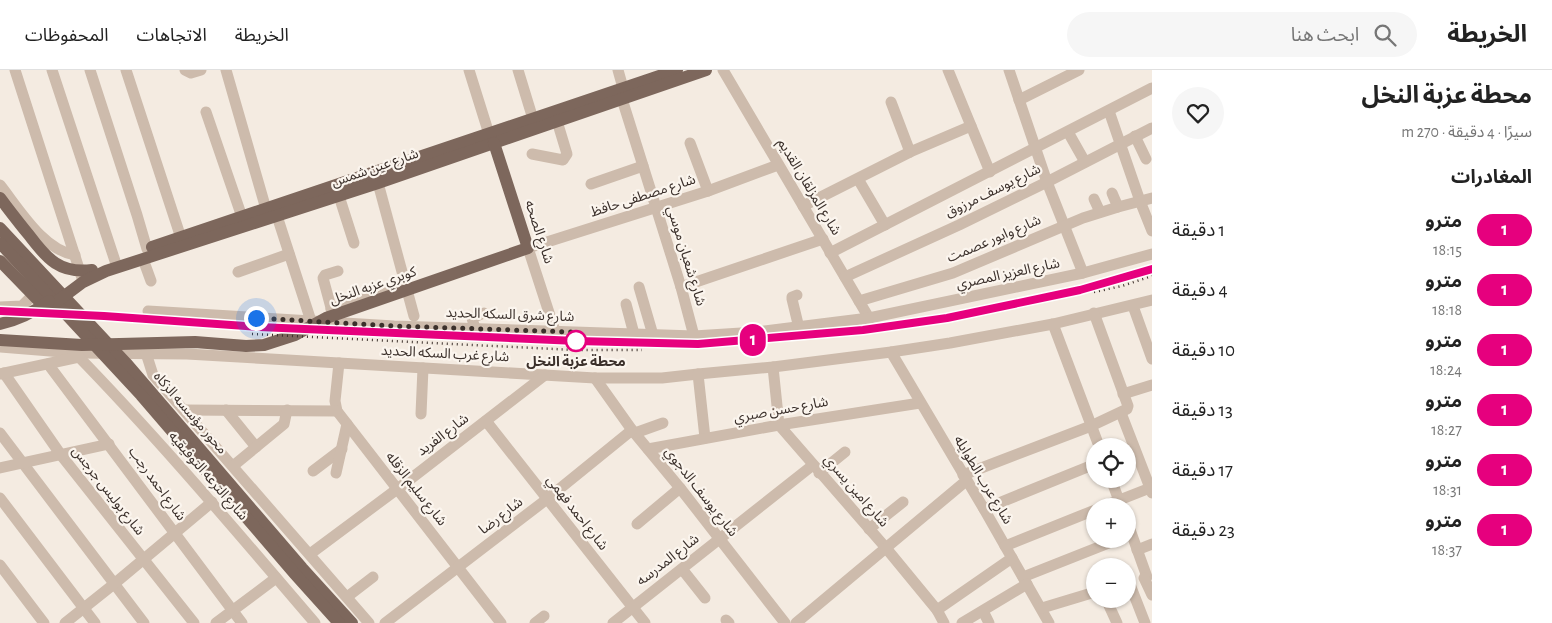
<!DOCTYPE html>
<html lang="ar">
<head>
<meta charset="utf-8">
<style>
  body { margin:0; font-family:"Alegreya Sans","Noto Sans Arabic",sans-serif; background:#f6f6f6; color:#222; direction:rtl; height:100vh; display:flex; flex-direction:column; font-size:19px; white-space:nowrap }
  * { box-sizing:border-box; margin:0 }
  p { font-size:16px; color:#767676 }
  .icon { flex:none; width:28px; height:28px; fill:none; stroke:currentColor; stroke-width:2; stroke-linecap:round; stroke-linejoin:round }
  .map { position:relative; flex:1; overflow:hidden; direction:ltr }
  .details { display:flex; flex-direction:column; background:#fff; width:400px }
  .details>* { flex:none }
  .badge { padding:0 10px; border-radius:16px; font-size:18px; line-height:32px }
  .controls { position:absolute; left:1086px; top:368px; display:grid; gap:10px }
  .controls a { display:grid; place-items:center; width:50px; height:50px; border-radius:50%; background:#fff; box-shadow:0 1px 4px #0004; font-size:25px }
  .you { position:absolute; width:25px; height:25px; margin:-12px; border:4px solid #fff; border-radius:50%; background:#1a73e8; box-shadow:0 0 0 8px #1a73e833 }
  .map>.badge { position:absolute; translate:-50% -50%; box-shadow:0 0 0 2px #fff }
  h2 { padding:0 20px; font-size:19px; line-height:45px }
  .round { display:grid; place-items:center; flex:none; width:52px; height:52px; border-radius:26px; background:#f6f6f6 }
  .head { display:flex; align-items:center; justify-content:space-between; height:85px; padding:0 20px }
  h1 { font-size:24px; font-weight:700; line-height:38px }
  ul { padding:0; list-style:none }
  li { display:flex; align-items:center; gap:15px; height:60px; padding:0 20px }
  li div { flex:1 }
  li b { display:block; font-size:19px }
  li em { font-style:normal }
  li .badge { min-width:55px; font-weight:700; text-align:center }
  header { display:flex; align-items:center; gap:30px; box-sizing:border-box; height:70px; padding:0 25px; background:#fff; border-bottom:1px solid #e0e0e0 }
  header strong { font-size:24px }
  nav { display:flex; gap:28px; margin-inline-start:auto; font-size:18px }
  .search { width:350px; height:45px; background:#f6f6f6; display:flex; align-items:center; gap:12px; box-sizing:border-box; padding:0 18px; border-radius:28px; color:#767676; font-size:19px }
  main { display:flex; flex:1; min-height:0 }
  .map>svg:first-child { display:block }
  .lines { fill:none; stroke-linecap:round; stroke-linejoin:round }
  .minor { stroke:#cdbbac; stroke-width:11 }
  .major { stroke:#7d675c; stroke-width:12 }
  .rail { stroke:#3b302b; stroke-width:2.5; stroke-dasharray:1 4; stroke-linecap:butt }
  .line-casing { stroke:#fff; stroke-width:11 }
  .line { stroke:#e6007e; stroke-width:8 }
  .walk { stroke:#3b302b; stroke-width:5; stroke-dasharray:0 9 }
  .stop-dot { fill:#fff; stroke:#e6007e; stroke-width:2.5 }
  .labels { text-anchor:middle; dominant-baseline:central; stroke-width:4.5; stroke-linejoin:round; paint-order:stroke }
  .street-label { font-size:14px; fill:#3b302b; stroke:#fbf5ee }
  .stop-label { font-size:14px; font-weight:bold; fill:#3b302b; stroke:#fbf5ee }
</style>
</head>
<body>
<header>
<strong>الخريطة</strong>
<div class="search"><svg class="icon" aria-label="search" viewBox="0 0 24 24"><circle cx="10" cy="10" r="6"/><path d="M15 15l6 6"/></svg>ابحث هنا</div>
<nav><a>الخريطة</a><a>الاتجاهات</a><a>المحفوظات</a></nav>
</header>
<main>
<section class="details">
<div class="head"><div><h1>محطة عزبة النخل</h1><p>سيرًا · 4 دقيقة · 270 m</p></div><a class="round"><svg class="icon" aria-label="heart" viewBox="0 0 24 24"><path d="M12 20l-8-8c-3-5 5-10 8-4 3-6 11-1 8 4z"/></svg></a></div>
<h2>المغادرات</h2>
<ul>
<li><span class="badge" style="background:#e6007e;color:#fff">1</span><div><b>مترو</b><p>18:15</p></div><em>1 دقيقة</em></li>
<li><span class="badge" style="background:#e6007e;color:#fff">1</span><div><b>مترو</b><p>18:18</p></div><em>4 دقيقة</em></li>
<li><span class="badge" style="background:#e6007e;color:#fff">1</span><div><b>مترو</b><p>18:24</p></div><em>10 دقيقة</em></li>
<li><span class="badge" style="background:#e6007e;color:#fff">1</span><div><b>مترو</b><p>18:27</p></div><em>13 دقيقة</em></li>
<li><span class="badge" style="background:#e6007e;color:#fff">1</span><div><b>مترو</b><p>18:31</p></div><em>17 دقيقة</em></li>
<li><span class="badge" style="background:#e6007e;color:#fff">1</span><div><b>مترو</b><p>18:37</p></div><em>23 دقيقة</em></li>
</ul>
</section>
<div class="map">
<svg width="1152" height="553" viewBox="0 0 1152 553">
  <rect width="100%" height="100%" fill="#f4ebe1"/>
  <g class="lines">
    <g class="minor">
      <path d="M15,0L82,208"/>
      <path d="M52,0L117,197"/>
      <path d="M90,0L137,145L147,179"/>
      <path d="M126,0L183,174"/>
      <path d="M185,0L191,3L201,0"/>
      <path d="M226,0L266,139"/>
      <path d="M469,0L489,64"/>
      <path d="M518,0L533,49"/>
      <path d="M618,0L623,18"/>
      <path d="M723,0L869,248"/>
      <path d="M948,0L990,102"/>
      <path d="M1009,0L1047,112L1083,203"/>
      <path d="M622,29L681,217L694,266"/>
      <path d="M1019,30L1079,0"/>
      <path d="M891,32L910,82"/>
      <path d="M1109,41L1140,131L1152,161"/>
      <path d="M206,42L242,147"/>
      <path d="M1068,62L1085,92"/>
      <path d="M1135,66L1146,89"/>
      <path d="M690,73L708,121"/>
      <path d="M532,84L563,90L567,84L557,51"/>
      <path d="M858,109L885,155"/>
      <path d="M378,113L414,246"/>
      <path d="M591,114L643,96"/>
      <path d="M0,115C19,139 43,180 75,185"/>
      <path d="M1112,123L1118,137"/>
      <path d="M339,126L354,173"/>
      <path d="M1094,129L1100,142"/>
      <path d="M803,136L910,82L971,56"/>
      <path d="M277,146L311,251"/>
      <path d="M830,183L1152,18"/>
      <path d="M143,189L151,211"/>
      <path d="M238,202L289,184"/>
      <path d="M845,207L959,155L1047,112L1152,58"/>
      <path d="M639,217L653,265"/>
      <path d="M681,217L823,169"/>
      <path d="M797,225L792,227V229L799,258"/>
      <path d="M859,231L953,203L1083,148L1118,137L1152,128"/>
      <path d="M626,234L634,264"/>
      <path d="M1133,236L1152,289"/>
      <path d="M0,237L22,236L33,225"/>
      <path d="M331,239L405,213"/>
      <path d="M148,241L394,256L694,266L757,262L869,248L1083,203L1152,184"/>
      <path d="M333,245L323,208L325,205L338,201"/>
      <path d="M1053,254L1099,376"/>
      <path d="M475,259L472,248L484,243"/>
      <path d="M555,261L528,178L708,121L778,95"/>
      <path d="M0,277L75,283L187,284L595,308H662L698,304L773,297L891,282L950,273L1053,254L1152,230"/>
      <path d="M891,282L984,439L1049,553"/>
      <path d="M75,283C159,369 237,462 315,553"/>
      <path d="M146,283L153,305L369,553"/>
      <path d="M339,293L335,331L337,341L501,553"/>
      <path d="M48,294L242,553"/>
      <path d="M773,297L779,355L886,478L937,540L944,553"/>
      <path d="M4,303L61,385L194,553"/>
      <path d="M0,304L79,287"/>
      <path d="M698,304L705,368"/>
      <path d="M595,308L632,360L680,418L785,553"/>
      <path d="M1123,324L1152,315"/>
      <path d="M184,340L337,341"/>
      <path d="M226,340L256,377"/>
      <path d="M1121,343L1152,423"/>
      <path d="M421,344L423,298"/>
      <path d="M486,351L645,553"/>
      <path d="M0,363L144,553"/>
      <path d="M635,363L663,353"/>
      <path d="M648,379L779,355L920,333"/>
      <path d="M233,396L284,354L287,340"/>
      <path d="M0,398L109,374"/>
      <path d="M313,401L342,379"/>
      <path d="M336,403L347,354"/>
      <path d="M819,403L845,382"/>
      <path d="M963,405L1091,356L1127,339L1128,336L1094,243"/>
      <path d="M1111,409L1121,436"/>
      <path d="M0,428L95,553"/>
      <path d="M1104,436L1150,418"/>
      <path d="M984,439L1095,394"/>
      <path d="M637,454L680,418"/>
      <path d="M1128,454L1147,507"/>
      <path d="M869,459L903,432"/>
      <path d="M1005,476L1095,440"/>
      <path d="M1137,480L1152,474"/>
      <path d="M310,484L404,414L545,305"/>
      <path d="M0,495L44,553"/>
      <path d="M682,499L705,528"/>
      <path d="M1023,507L1119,469"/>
      <path d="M1144,508L1152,525"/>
      <path d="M1129,512L1145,553"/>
      <path d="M347,527L373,507"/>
      <path d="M1106,529L1117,553"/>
      <path d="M1042,538L1095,522"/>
      <path d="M937,540L1012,488"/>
      <path d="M983,541L989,553"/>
      <path d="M726,550L729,553"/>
      <path d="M65,553L114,514L212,432"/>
      <path d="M216,553L276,508"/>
      <path d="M385,553L547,429L632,360"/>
      <path d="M535,553L544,546"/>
      <path d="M613,553L813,395"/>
      <path d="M796,553L966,411"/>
      <path d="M962,553L1027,514"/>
    </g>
    <g class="major">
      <path d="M0,128C10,141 19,153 29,165C47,189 60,204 92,200"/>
      <path d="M0,158L126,293L302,498L352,553"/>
      <path d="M0,173L141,325L295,504L339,553"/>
      <path d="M152,177L677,0"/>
      <path d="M0,191L39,231L45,234L55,233L83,212L106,201L378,113L706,0"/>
      <path d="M0,254C18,250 34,242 49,231"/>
      <path d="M0,270L82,275L195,272L246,276L264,275L295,265L326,248L528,178L494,73"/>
    </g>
    <g class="rail">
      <path d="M1094,222L1122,216L1152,206"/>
      <path d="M0,241L104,246L259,257L577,271L698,274L863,260L947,248L1080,220L1152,199"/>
      <path d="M252,264L575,280H642"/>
    </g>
  </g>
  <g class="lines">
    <g class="line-casing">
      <path id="line" d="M0,241L104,246L259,257L577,271L698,274L863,260L947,248L1080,220L1152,199"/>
    </g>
    <use href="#line" class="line"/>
    <path class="walk" d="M256,248L394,256L572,262L576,271"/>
  </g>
  <circle class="stop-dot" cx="576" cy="271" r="10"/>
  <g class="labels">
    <g class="street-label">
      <text transform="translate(375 98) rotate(-19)">شارع عين شمس</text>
      <text transform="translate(809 117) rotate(59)">شارع المزلقان القديم</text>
      <text transform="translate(993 121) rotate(-26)">شارع يوسف مرزوق</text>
      <text transform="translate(643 126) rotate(-18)">شارع مصطفى حافظ</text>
      <text transform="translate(539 162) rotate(72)">شارع الصحه</text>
      <text transform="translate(994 169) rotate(-23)">شارع وابور عصمت</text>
      <text transform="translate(686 186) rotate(73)">شارع شعبان موسي</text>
      <text transform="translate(1008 204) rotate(-12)">شارع العزيز المصري</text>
      <text transform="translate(373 216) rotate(-19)">كوبري عزبه النخل</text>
      <text transform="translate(510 245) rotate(2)">شارع شرق السكه الحديد</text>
      <text transform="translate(445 284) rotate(3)">شارع غرب السكه الحديد</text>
      <text transform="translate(781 340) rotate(-10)">شارع حسن صبري</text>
      <text transform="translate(190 343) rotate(49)">محور مؤسسه الزكاه</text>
      <text transform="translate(443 365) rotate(-37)">شارع الفريد</text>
      <text transform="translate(208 406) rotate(49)">شارع الترعه التوفيقيه</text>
      <text transform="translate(983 410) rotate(59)">شارع عرب الطوايله</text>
      <text transform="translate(157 414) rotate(54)">شارع احمد رجب</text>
      <text transform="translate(416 419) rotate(52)">شارع سليم الزقله</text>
      <text transform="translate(108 421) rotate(52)">شارع بوليس جرجس</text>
      <text transform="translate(856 421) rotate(49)">شارع امين يسري</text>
      <text transform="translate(701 422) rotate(52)">شارع يوسف الدجوي</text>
      <text transform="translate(577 443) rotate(52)">شارع احمد فهمي</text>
      <text transform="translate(501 446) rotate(-38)">شارع رضا</text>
      <text transform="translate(668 490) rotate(-38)">شارع المدرسه</text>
    </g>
    <g class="stop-label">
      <text x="576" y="292">محطة عزبة النخل</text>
    </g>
  </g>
</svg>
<div class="controls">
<a><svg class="icon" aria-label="locate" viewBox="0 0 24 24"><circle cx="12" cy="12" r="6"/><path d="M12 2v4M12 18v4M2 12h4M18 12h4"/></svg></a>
<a>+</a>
<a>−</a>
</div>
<div class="you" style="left:256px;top:248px"></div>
<b class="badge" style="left:753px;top:270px;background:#e6007e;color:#fff">1</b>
</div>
</main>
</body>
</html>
